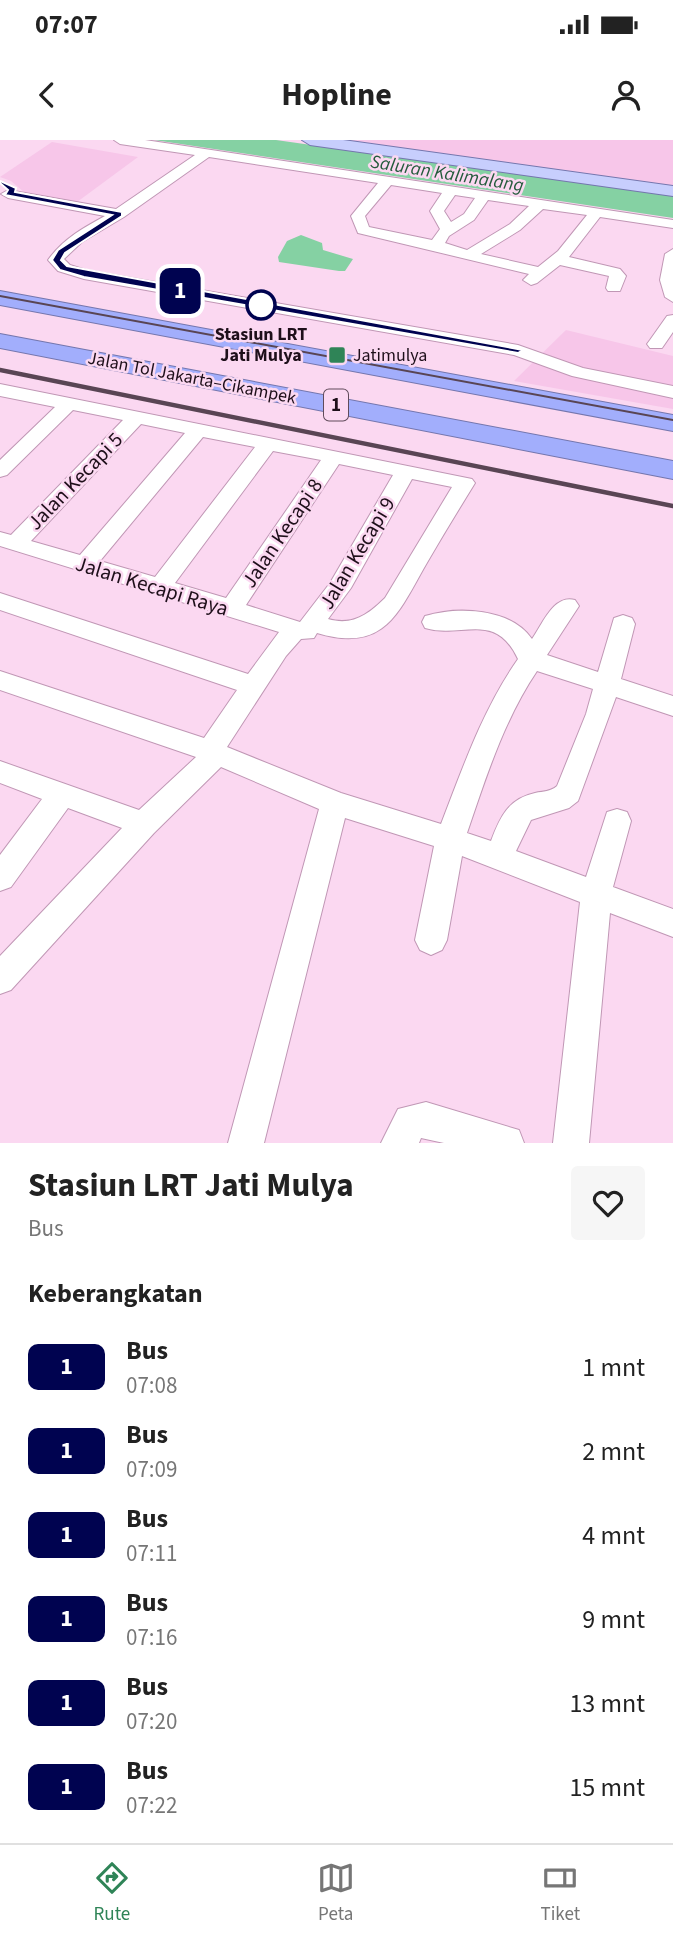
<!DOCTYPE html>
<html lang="id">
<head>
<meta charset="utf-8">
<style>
  body { margin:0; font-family:"Source Sans 3",sans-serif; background:#f6f6f6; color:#222; height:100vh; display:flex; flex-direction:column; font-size:26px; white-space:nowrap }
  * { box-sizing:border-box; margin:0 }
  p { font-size:23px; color:#767676 }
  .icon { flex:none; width:38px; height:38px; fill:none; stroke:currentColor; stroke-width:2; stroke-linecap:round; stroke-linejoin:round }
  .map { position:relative; height:1003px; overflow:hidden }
  .sheet { display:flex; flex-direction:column; background:#fff; flex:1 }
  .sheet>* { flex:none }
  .badge { padding:0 14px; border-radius:10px; font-size:24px; line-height:46px }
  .map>.badge { position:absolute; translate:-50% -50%; box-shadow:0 0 0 4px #fff }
  h2 { padding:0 28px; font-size:26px; line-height:63px }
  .round { display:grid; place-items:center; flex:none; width:74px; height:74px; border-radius:7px; background:#f6f6f6 }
  .overview { display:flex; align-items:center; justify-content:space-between; height:119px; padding:0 28px }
  h1 { font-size:33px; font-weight:700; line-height:52px }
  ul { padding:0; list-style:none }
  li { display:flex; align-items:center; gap:21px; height:84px; padding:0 28px }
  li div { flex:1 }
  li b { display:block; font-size:26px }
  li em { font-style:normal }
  li .badge { min-width:77px; font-weight:700; text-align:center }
  .status { display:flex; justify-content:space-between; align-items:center; height:49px; padding:0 35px; background:#fff; direction:ltr }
  .status svg { height:19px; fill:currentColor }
  header { display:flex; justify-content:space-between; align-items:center; height:91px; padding:0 28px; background:#fff; font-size:32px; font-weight:700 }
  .dock { display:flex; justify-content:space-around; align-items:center; height:98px; border-top:2px solid #e0e0e0; background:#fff; font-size:19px; color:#767676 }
  .dock a { display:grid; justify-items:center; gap:4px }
  .dock .active { color:#2f8457 }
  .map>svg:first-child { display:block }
  .built { fill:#f7c6e9 }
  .water { fill:#85d1a3 }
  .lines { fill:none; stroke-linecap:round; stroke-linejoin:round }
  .minor-casing { stroke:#c097b5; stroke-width:2 }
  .major-casing { stroke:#7476ad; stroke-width:2 }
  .highway-casing { stroke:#7476ad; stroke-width:2 }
  .minor { fill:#fff; fill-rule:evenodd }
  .major { fill:#c7cefd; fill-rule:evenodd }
  .highway { fill:#a2aefc; fill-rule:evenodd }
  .tram { stroke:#594554; stroke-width:2 }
  .rail { stroke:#594554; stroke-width:4.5 }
  .line { fill:#000350; stroke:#fff; stroke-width:2 }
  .stop-dot { fill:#fff; stroke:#000350; stroke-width:3.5 }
  .poi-dot { fill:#2f8457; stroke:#fbd8f1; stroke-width:2.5 }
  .labels { text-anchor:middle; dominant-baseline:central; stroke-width:5; stroke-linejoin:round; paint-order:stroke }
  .far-stop-label { font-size:18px; font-weight:bold; fill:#1e0f1a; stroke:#fbd8f1 }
  .far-poi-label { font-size:18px; fill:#1e0f1a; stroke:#fbd8f1; text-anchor:start }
  .far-street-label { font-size:18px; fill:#1e0f1a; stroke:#fbd8f1 }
  .far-water-label { font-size:19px; font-style:italic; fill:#245b3c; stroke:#fbd8f1 }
  .shield { fill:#fbd8f1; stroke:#604b5a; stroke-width:2 }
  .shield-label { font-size:19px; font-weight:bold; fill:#1e0f1a }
  .street-label { font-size:21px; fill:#1e0f1a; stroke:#fbd8f1 }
</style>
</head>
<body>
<div class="status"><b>07:07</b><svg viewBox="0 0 49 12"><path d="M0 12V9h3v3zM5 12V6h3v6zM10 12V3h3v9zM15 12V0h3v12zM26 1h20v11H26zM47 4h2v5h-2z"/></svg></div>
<header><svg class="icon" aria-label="back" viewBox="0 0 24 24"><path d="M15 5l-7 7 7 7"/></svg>Hopline<svg class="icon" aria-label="person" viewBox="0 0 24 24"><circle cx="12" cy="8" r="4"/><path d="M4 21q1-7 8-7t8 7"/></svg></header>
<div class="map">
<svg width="673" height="1003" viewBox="0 0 673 1003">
  <rect width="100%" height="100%" fill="#fbd8f1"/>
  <g class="built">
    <path d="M347,0H673V46Z"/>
    <path d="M52,2L138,17L77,62L24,52L11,41L0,37Z"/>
    <path d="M566,190L673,216V269L514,241Z"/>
  </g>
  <g class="water">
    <path d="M154,0H276L673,56V78Z"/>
    <path d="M301,95L322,103L323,110L353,119L345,131H339L279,122L278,117L287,101Z"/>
  </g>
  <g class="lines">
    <g class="minor-casing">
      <g id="minor">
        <path d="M114,0H145L673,80V88L600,77L569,117L620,129L626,136L620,151H608L606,148L609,136L560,125L537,143L531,145L523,140L529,134L358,93L351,76L378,43L209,17L124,77L82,102L64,119L70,125L86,130L518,205L583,228L673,246V258L572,236L514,215L84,139L58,131L48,120C63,99 83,88 105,76L8,58L1,54L8,50L116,69L195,15L120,4ZM391,45L442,53L430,71L440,89L432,100L369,87L365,76ZM455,55L475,58L464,74L451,82L444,71ZM488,60L529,66L510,84L467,110L445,103L449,96L474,80ZM543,69L587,75L558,111L538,127L481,114L520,90Z"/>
        <path d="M673,109V162L665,157L660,140L665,114Z"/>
        <path d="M673,175V192L662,208H650L647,204L650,200L667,176Z"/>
        <path d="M0,244L472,339L475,343C459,369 443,395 428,421C399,470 387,514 317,493L314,498L301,499L286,516L227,607L341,653L441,684C463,627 483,569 518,519C495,470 462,499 425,488L422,482L425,476C458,466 511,468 532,499C543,483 554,454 575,460L579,466L547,515L598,532L614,478L623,475L632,478L635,484L621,539L673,556V576L616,557L578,661L569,668L531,680L516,711L586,737L607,672L617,669L627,672L631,681L613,747L673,769V797L610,773L589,1003H553L580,762L462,716L447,800L442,810L431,815L420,810L415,800L434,706L345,678L264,1003H228L319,669L221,627L154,693L11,850L0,854V816L122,688L68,668L11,747L0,751V715L42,659L0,643V621L139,670L196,617L0,550V531L204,598L237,550L0,470V453L248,534L279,492L0,406V392L11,395L123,280L73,270L7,335L0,337V320L55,267L0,256ZM141,284L185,293L80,415L31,401ZM203,297L255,307L155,437L100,421ZM273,311L321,320L226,458L175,443ZM339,324L393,335L330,443L300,482L246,465ZM412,339L452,347L385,458C368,475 352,486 328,479L351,448ZM537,531L593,549L586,574L557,646C550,652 544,651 535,653C508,659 500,677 491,701L467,693C486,637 504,580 537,531Z"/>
        <path d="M426,962L519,990L524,1003H444L421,998L419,1003H381L398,969Z"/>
      </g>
    </g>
    <g class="major-casing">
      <path id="major" d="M302,0H343L673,46V56L310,5Z"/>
    </g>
    <g class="highway-casing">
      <g id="highway">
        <path d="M0,151L673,275V291L0,165Z"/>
        <path d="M0,194L673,321V339L0,208Z"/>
      </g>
    </g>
    <use href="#minor" class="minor"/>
    <use href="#major" class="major"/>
    <use href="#highway" class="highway"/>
    <path class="tram" d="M0,156L673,280"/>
    <path class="rail" d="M0,230L673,366"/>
  </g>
  <path class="line" d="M0,41L16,48L15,52L122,72V76L65,113L61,120L67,126L523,210L518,213L84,137L60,130L52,120L58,110L112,75L5,55L8,50L0,43Z"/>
  <circle class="stop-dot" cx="261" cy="165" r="14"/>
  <rect class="poi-dot" x="328" y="206" width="18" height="18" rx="3.5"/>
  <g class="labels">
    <g class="far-stop-label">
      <text x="261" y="194">Stasiun LRT<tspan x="261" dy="21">Jati Mulya</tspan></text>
    </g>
    <g class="far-poi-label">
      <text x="353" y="215">Jatimulya</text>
    </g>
    <g class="far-street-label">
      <text transform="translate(192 238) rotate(11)">Jalan Tol Jakarta–Cikampek</text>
    </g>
    <g class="far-water-label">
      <text transform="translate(447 34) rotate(9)">Saluran Kalimalang</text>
    </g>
    <rect class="shield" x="324" y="249.5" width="24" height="31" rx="5"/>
    <g class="shield-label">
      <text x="336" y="265">1</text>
    </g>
    <g class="street-label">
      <text transform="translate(75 341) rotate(-46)">Jalan Kecapi 5</text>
      <text transform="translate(282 393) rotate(-56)">Jalan Kecapi 8</text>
      <text transform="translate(357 413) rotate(-59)">Jalan Kecapi 9</text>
      <text transform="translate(152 446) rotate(17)">Jalan Kecapi Raya</text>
    </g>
  </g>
</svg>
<b class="badge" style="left:180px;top:151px;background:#000350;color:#fff">1</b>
</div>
<section class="sheet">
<div class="overview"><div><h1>Stasiun LRT Jati Mulya</h1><p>Bus</p></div><a class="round"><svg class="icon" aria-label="heart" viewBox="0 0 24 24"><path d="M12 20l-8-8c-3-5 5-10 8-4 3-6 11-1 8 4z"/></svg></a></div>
<h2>Keberangkatan</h2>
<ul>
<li><span class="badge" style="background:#000350;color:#fff">1</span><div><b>Bus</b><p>07:08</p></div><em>1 mnt</em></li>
<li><span class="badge" style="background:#000350;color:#fff">1</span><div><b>Bus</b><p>07:09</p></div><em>2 mnt</em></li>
<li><span class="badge" style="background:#000350;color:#fff">1</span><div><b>Bus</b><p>07:11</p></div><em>4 mnt</em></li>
<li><span class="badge" style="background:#000350;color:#fff">1</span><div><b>Bus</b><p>07:16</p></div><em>9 mnt</em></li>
<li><span class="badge" style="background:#000350;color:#fff">1</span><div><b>Bus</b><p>07:20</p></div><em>13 mnt</em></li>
<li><span class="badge" style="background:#000350;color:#fff">1</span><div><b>Bus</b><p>07:22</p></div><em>15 mnt</em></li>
</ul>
</section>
<nav class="dock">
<a class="active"><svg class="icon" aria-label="directions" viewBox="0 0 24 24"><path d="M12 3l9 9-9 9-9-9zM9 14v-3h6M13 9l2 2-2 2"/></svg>Rute</a>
<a><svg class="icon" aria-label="map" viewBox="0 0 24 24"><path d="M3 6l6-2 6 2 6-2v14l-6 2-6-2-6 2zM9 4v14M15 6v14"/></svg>Peta</a>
<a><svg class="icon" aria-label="tickets" viewBox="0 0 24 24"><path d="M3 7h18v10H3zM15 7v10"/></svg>Tiket</a>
</nav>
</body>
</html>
